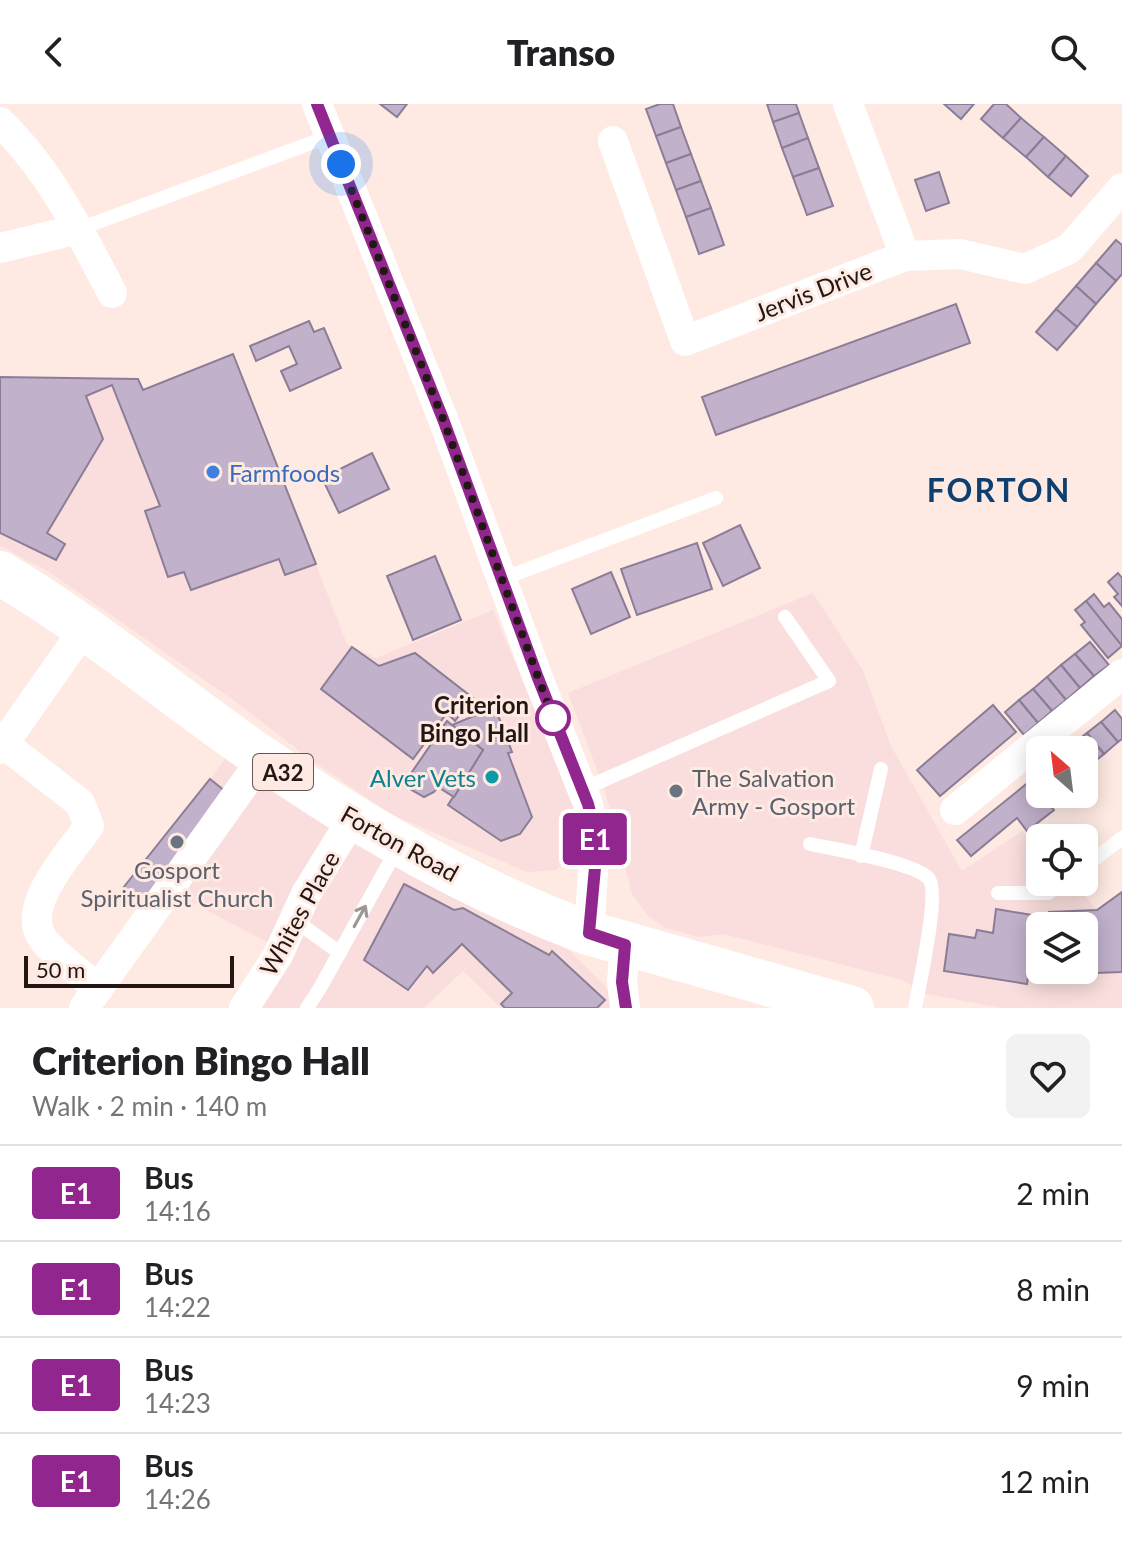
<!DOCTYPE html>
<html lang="en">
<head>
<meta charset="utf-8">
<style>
  body { margin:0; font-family:Lato,sans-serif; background:#f2f2f2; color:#202124; height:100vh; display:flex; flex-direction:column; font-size:30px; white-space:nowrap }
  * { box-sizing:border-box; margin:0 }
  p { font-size:26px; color:#757577 }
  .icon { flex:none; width:44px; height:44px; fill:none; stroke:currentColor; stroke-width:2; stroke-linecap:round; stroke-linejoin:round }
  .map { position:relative; height:904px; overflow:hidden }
  .drawer { display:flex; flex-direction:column; background:#fff; flex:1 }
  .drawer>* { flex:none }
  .badge { padding:0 16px; border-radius:6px; font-size:28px; line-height:52px }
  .needle { width:52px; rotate:332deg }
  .buttons { position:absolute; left:1026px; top:632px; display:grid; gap:16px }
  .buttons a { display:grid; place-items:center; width:72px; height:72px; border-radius:12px; background:#fff; box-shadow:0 4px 20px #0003; font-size:40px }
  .scale { position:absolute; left:24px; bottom:20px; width:210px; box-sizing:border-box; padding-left:8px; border:4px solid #221713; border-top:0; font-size:22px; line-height:28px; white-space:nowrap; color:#221713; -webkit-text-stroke:6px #feeae3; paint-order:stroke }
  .you { position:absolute; width:40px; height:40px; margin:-20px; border:6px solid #fff; border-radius:50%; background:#1a73e8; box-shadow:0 0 0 12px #1a73e833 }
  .map>.badge { position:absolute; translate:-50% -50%; box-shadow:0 0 0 4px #fff }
  .round { display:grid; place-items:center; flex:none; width:84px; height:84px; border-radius:12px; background:#f2f2f2 }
  .overview { display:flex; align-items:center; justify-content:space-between; height:136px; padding:0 32px }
  h1 { font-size:38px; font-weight:800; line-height:60px }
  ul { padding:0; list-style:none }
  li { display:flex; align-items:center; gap:24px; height:96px; padding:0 32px; border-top:2px solid #e0e0e0 }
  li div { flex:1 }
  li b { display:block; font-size:30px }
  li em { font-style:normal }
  li .badge { min-width:88px; font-weight:700; text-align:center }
  header { display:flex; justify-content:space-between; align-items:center; height:104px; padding:0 32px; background:#fff; font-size:36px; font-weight:800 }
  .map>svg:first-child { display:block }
  .commercial { fill:#f9dedd; fill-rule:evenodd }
  .building { fill:#c1b1cb; stroke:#8c7d96; stroke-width:2 }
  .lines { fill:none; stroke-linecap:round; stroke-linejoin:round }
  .service { stroke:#fff; stroke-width:14 }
  .minor { stroke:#fff; stroke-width:30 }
  .primary { stroke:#fff; stroke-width:44 }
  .oneway { stroke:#9c9795 }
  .line-casing { stroke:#fff; stroke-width:18 }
  .line { stroke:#91268e; stroke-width:12 }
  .walk { stroke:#221713; stroke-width:8; stroke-dasharray:0 14.4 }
  .shop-dot { fill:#3f7fe0; stroke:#feeae3; stroke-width:3 }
  .stop-dot { fill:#fff; stroke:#91268e; stroke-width:4 }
  .culture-dot { fill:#0f9aa8; stroke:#feeae3; stroke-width:3 }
  .worship-dot { fill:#6b7280; stroke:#feeae3; stroke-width:3 }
  .labels { text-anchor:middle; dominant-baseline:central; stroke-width:6; stroke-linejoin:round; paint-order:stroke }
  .shield { fill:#feeae3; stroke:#645651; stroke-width:2 }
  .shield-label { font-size:22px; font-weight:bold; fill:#221713 }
  .street-label { font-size:24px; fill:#221713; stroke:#feeae3 }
  .shop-label { font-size:24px; fill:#366cbe; stroke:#feeae3; text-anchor:start }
  .stop-label { font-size:24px; font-weight:bold; fill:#221713; stroke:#feeae3; text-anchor:end }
  .culture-label { font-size:24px; fill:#0d838f; stroke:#feeae3; text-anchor:end }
  .worship-label { font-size:24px; fill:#5b616d; stroke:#feeae3; text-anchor:start }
  .district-label { font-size:32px; font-weight:bold; letter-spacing:2px; fill:#0e3f71; stroke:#feeae3 }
</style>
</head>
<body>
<header><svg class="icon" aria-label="back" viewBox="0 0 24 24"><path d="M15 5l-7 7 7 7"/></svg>Transo<svg class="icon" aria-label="search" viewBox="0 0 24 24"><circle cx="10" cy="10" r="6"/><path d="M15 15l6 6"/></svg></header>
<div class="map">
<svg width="1122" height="904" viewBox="0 0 1122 904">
  <rect width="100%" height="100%" fill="#feeae3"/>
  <g class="commercial">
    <path d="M233,250L347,540L376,554L493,506L578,708L581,729L576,747L556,766L527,768L392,711L311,656L236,598L49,468L0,442V273L138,275L143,286Z"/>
    <path d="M813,489L863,566L891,642L962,767L1022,727L1040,742V778H1073L1097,806L1122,788V904H1002L926,890L902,876L723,830L698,833L666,824L649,813L632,790L605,687L568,589ZM1040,822H1084V866H1040Z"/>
    <path d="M228,651L356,741L561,838L612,889L615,904H501L463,867L424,904H229L271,840L181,793L147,803L125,789Z"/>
  </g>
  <g class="building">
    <path d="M380,0H407L397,13Z"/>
    <path d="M660,0H673L681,23L656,32L646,5Z"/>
    <path d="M767,0H796L799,9L773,18Z"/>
    <path d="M944,0H974L961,15Z"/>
    <path d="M994,0H1006L1021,14L1003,34L981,15Z"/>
    <path d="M799,9L808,34L782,44L773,18Z"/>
    <path d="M1021,14L1044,33L1026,53L1003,34Z"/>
    <path d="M681,23L691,50L666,59L656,32Z"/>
    <path d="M1044,33L1066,52L1048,73L1026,53Z"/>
    <path d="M808,34L819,64L793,73L782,44Z"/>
    <path d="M691,50L701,77L676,86L666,59Z"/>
    <path d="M1066,52L1088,72L1071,92L1048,73Z"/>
    <path d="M819,64L833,102L807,111L793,73Z"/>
    <path d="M939,68L949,99L926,107L915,76Z"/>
    <path d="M701,77L711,104L686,113L676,86Z"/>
    <path d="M711,104L724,141L699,150L686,113Z"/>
    <path d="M1116,136L1122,141V170L1116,177L1096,159Z"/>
    <path d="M1096,159L1116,177L1096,200L1076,182Z"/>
    <path d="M1076,182L1096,200L1077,223L1056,205Z"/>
    <path d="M956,200L970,239L716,331L702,293Z"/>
    <path d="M1056,205L1077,223L1057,246L1036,228Z"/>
    <path d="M309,217L314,228L324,224L341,264L290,287L281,267L297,260L289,242L256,257L250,242Z"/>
    <path d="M233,250L316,460L285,471L279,455L191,486L184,468L168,473L145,407L160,402L112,281L86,292L103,335L47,429L65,440L56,456L0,429V273L138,275L143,286Z"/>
    <path d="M372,349L389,385L339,409L322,374Z"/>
    <path d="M740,421L760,464L723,482L703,439Z"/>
    <path d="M697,439L712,485L637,511L621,465Z"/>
    <path d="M435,452L461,516L413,536L387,472Z"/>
    <path d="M611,468L630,513L591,530L572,485Z"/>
    <path d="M1118,469L1122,474V502L1114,493L1118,490L1108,478Z"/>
    <path d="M1094,490L1104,503L1109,499L1122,515V542L1086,497Z"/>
    <path d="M1086,497L1122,542L1108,554L1081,521L1085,518L1075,506Z"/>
    <path d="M1090,538L1109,561L1094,572L1075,550Z"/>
    <path d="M352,543L379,562L415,549L473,594L455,617L447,609L413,655L321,585Z"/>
    <path d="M1075,550L1094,572L1080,584L1061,561Z"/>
    <path d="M1061,561L1080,584L1066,596L1047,573Z"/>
    <path d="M1047,573L1066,596L1052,607L1033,585Z"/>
    <path d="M1033,585L1052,607L1038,619L1019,596Z"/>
    <path d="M1019,596L1038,619L1024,631L1005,608Z"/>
    <path d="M993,601L1016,628L940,692L917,666Z"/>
    <path d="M495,603L512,648L508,649L532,713L520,730L501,737L448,701L483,646L452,621Z"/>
    <path d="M1115,606L1122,615V635L1118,638L1101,618Z"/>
    <path d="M447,617L483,646L454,693L438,683L434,688L424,693L403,681Z"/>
    <path d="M1101,618L1118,638L1104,650L1087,629Z"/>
    <path d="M1087,629L1104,650L1090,661L1084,654V646H1078L1073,640Z"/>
    <path d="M210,675L231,692L144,801L123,784Z"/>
    <path d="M1030,677L1054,706L1027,727L1017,714L971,752L957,736Z"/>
    <path d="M404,780L454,806L463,804L549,851L552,847L605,896L597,904H505L501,900L512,889L462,840L433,869L427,862L408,886L364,856Z"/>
    <path d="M1122,788V868L1038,871L1037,844H1040V866H1084V822H1050L1049,808L1097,806Z"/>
    <path d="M996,805L1038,812L1027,880L944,867L949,830L975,834L977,826L993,829Z"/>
  </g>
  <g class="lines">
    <g class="service">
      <path d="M79,125L330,32"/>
      <path d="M502,475L716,394"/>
      <path d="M581,686L829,577L785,513"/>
      <path d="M810,740C833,745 917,759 929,775C940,789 919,882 915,904"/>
      <path d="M861,752L881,665"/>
      <path d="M1084,763L1122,734"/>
      <path d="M998,789H1048L1064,778"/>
      <path d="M293,815L340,849"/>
      <path d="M307,904L320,884L397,745"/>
    </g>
    <g class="minor">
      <path d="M317,0L443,315L538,574L588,700L595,738L589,829"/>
      <path d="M848,0L905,152"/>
      <path d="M0,18C49,65 81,129 112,189"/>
      <path d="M613,37L685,237L905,152L960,150L1025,165L1069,145L1122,84"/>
      <path d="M0,144L79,125"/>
      <path d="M4,640L80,699L89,722C71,748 19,802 43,835C54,850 82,871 98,885"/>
      <path d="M0,645L85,524"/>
      <path d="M955,706L1122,570"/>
      <path d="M625,841L622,878L625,904"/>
      <path d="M84,904L263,654"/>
      <path d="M244,904L278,851L306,790L353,714"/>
    </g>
    <path class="primary" d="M0,469C93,524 175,594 264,655C364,724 470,785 585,828L852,904"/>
  </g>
  <defs><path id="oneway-shaft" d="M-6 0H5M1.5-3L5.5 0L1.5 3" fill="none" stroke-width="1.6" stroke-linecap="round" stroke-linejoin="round" transform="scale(2)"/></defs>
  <use class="oneway" href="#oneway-shaft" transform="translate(360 812) rotate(-61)"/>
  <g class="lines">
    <g class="line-casing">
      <path id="line" d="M317,0L443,315L538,574L588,700L594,724L596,753L589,829L625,841L622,878L626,904"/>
    </g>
    <use href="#line" class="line"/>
    <path class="walk" d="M341,60L443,315L553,614"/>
  </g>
  <circle class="shop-dot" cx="213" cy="368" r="8"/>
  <circle class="stop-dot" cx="553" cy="614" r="16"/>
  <circle class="culture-dot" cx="492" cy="673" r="8"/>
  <g class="worship-dot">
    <circle cx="676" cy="687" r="8"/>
    <circle cx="177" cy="738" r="8"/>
  </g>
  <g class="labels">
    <rect class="shield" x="253" y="650" width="60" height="36" rx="6"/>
    <g class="shield-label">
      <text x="283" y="668">A32</text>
    </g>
    <g class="street-label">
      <text transform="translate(813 187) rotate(-21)">Jervis Drive</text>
      <text transform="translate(400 739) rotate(29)">Forton Road</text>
      <text transform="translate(299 809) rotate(-61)">Whites Place</text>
    </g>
    <g class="shop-label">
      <text x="229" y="368">Farmfoods</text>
    </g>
    <g class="stop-label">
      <text x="529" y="600">Criterion<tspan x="529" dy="28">Bingo Hall</tspan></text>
    </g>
    <g class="culture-label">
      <text x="476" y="673">Alver Vets</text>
    </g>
    <g class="worship-label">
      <text x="692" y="673">The Salvation<tspan x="692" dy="28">Army - Gosport</tspan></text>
      <text x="177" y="765" text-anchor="middle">Gosport<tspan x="177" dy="28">Spiritualist Church</tspan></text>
    </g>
    <g class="district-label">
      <text x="999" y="385">FORTON</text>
    </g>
  </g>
</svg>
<div class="buttons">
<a><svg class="needle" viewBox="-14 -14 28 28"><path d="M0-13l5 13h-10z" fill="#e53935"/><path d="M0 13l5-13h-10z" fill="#757577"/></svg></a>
<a><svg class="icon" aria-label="locate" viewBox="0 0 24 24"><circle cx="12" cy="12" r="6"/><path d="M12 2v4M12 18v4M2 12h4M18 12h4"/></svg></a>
<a><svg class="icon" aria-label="layers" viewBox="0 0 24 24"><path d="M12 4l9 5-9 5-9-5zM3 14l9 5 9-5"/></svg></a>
</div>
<div class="scale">50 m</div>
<div class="you" style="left:341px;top:60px"></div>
<b class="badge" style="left:595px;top:735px;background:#91268e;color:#fff">E1</b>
</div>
<section class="drawer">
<div class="overview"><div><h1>Criterion Bingo Hall</h1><p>Walk · 2 min · 140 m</p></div><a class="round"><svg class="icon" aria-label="heart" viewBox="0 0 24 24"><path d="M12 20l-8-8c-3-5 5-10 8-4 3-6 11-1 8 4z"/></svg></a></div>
<ul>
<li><span class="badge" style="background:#91268e;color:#fff">E1</span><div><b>Bus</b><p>14:16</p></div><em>2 min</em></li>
<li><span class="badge" style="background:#91268e;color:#fff">E1</span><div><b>Bus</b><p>14:22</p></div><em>8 min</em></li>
<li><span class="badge" style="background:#91268e;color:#fff">E1</span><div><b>Bus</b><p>14:23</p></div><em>9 min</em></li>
<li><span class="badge" style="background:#91268e;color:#fff">E1</span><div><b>Bus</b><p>14:26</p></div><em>12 min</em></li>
</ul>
</section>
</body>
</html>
